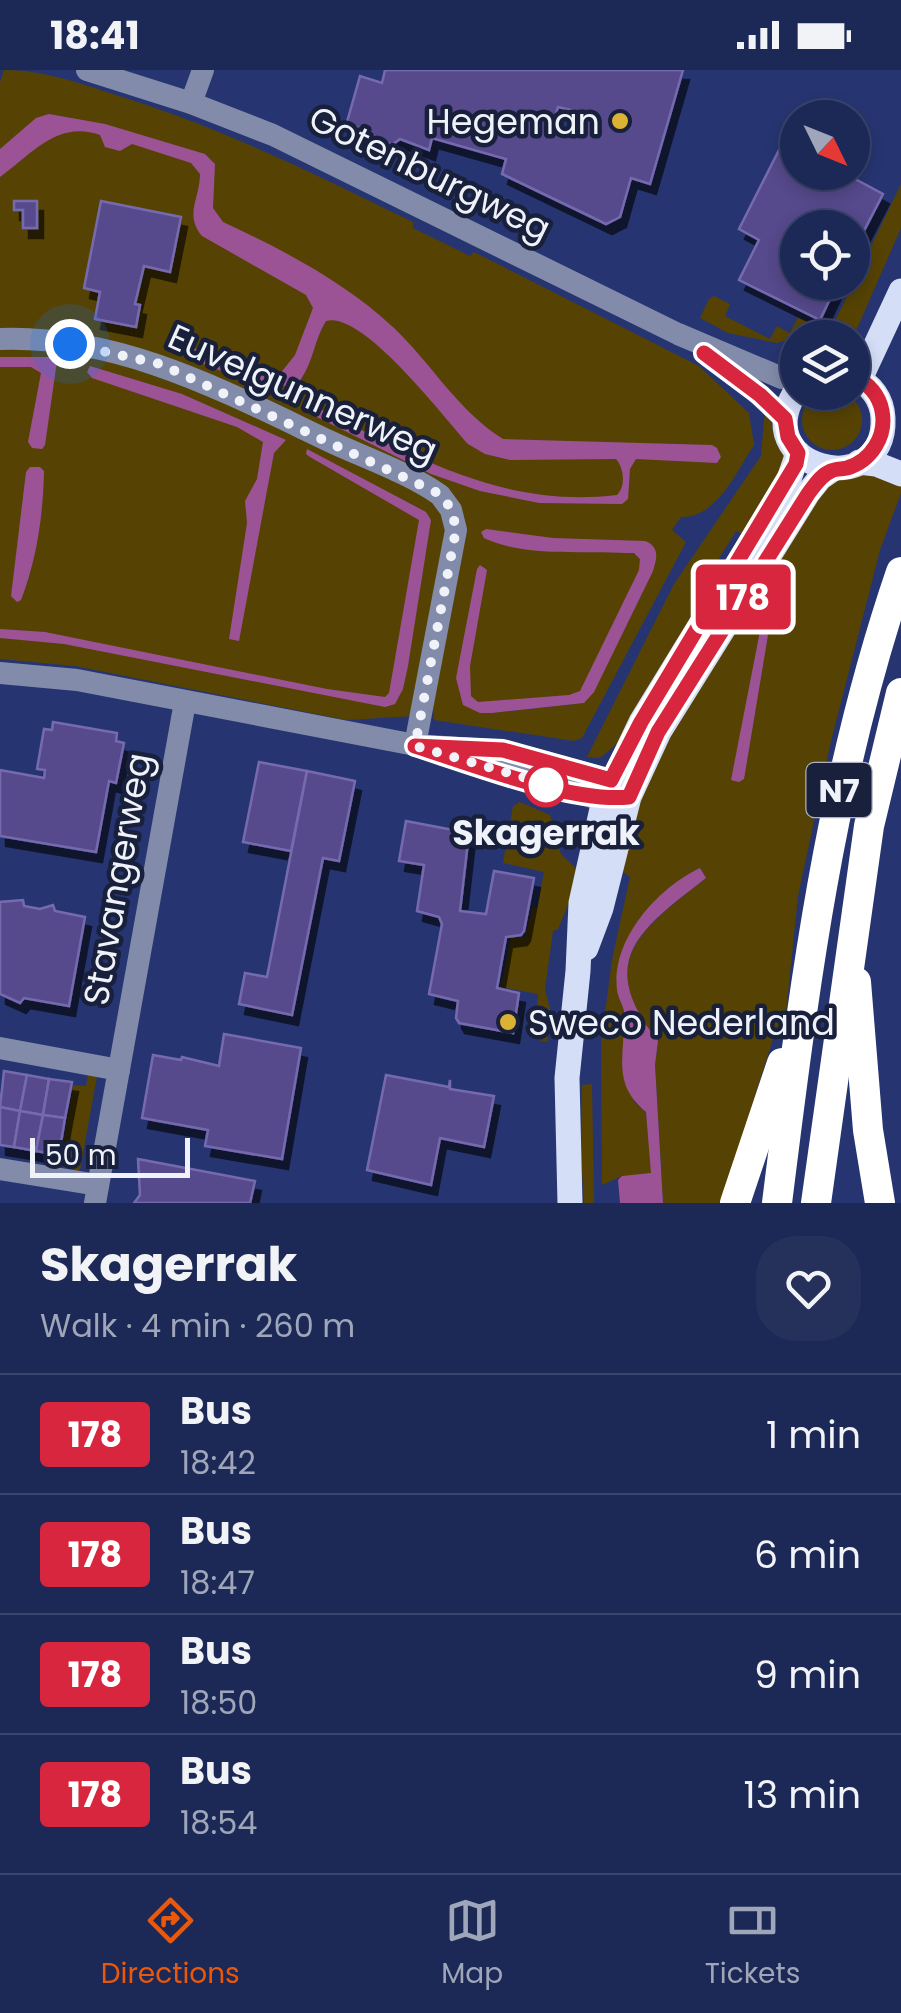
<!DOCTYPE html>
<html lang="en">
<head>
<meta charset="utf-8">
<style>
  body { margin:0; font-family:Poppins,sans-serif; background:#25305b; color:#f1f3f6; height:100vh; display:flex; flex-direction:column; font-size:38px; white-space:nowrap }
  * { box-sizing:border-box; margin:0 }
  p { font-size:32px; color:#a0a6b9 }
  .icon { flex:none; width:55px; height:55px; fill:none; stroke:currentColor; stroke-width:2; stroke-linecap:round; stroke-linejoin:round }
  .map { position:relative; height:1133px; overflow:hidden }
  .sheet { display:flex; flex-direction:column; background:#1c2855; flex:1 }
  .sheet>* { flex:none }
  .badge { padding:0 20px; border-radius:8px; font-size:35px; line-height:65px }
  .needle { width:65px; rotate:133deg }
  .fabs { position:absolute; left:780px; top:30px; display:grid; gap:20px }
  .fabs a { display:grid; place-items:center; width:90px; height:90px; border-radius:50%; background:#1c2855; box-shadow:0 5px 15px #0003,0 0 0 2px #3a446c; font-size:50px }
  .scale { position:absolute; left:30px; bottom:25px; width:160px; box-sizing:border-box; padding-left:10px; border:5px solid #eff2f9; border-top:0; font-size:28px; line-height:35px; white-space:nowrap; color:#eff2f9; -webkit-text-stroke:8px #18203b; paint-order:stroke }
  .you { position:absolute; width:50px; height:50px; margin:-25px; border:8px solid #fff; border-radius:50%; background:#1a73e8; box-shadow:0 0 0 15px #1a73e833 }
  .map>.badge { position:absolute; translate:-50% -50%; box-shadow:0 0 0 5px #fff }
  .round { display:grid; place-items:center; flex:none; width:105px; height:105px; border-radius:40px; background:#25305b }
  .overview { display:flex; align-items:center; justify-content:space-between; height:170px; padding:0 40px }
  h1 { font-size:48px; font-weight:700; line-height:75px }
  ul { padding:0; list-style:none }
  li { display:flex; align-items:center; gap:30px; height:120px; padding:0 40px; border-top:2px solid #3a446c }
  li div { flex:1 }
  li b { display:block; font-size:38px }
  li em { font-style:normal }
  li .badge { min-width:110px; font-weight:700; text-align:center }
  .status { display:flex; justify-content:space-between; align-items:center; height:70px; padding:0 50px; background:#1c2855; direction:ltr }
  .status svg { height:28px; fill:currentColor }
  .tab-bar { display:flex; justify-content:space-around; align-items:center; height:140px; border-top:2px solid #3a446c; background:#1c2855; font-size:28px; color:#a0a6b9 }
  .tab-bar a { display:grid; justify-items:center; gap:5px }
  .tab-bar .current { color:#ea580c }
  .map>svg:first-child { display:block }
  .green { fill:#564304; fill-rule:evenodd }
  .water { fill:#9c5396 }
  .building { fill:#564a8c; stroke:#766baf; stroke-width:2.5; fill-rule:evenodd; filter:url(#shadow) }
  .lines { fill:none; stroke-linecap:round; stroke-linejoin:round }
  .minor { stroke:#828caa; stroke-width:22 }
  .major { stroke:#d5def7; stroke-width:25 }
  .highway { stroke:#fff; stroke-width:30 }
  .line-casing { stroke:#fff; stroke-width:22 }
  .line { stroke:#d7263d; stroke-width:15 }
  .walk { stroke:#eff2f9; stroke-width:10; stroke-dasharray:0 18 }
  .poi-dot { fill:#dbb233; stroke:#18203b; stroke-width:4 }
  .stop-dot { fill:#fff; stroke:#d7263d; stroke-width:5 }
  .labels { text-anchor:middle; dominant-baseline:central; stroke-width:9; stroke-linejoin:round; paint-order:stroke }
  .shield { fill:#18203b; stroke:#aeb3c0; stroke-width:2.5 }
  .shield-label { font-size:32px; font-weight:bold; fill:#eff2f9 }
  .poi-label { font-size:35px; fill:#eff2f9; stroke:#18203b; text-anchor:end }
  .street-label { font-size:35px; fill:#eff2f9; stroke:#18203b }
  .stop-label { font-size:35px; font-weight:bold; fill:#eff2f9; stroke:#18203b }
</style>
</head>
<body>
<div class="status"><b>18:41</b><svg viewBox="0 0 49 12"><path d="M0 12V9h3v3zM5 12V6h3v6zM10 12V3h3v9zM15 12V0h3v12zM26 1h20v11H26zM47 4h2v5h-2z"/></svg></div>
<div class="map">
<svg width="901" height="1133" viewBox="0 0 901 1133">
  <defs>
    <filter id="shadow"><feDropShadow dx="6" dy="10" stdDeviation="0" flood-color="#0009"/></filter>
  </defs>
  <rect width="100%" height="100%" fill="#263571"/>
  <g class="green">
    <path d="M4,0C43,0 79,13 116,25C220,57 315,104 413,152V158L470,186L474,182L699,296L749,343L754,375C736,402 717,448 681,447L672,460L686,472L582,668L574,671L434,650L433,636L415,646L346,650L75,596L0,589V12ZM656,490L584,633L492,643L581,624Z"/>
    <path d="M901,114V158L855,263L820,260L777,273L728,263L700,248L709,229L714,226L730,234L725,246L770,269L777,256L790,263L798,247L818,256L823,246L835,251Z"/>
    <circle cx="832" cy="350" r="30"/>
    <path d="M765,339L772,347L773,364L785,383V399L743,464L736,461L702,516L707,520L619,672L600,688L587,687L674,514L761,386Z"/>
    <path d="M867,404L901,411V423L880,480L831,671L798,826L786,943L774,966L721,1133H663L655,995L658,972C593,890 642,859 706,808L700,798C679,808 660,826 646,843C619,877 615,896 623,938C628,966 630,1002 634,1032L646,1042L652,1104L622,1106L602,1115L601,974L612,890L630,807L617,797L633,728L813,429L838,408Z"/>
    <path d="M520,732L550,745L561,784L578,800L573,823L558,859L553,861L545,919L550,939L547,972L534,969L538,924L501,917L511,866L525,867L532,838H537L544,802L503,793L513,736Z"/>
    <path d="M89,1000L97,1006L80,1100L72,1104L74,1089L61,1086L73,1015L86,1016Z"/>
    <path d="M592,1014L594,1133H584L581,1085L582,1015Z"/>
  </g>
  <g class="water">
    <path d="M49,44L105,54L205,84L215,94L213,138L223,152C283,180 345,212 394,258C431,293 458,341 503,369L712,375L717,378L721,387L717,393L636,389L630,399L628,429L622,434L539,433L480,421L431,404L309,343L306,338L314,336C413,385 502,439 617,425C626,416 624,398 616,389L510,390L485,384L468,374C443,346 362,240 326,251C315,268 313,292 301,309C285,333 199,291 175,282L173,275L180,273L269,305H279L295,285L313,238L306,225L202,166C184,144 200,129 200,104L191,93L132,74L120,81L105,77L100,65C57,50 32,84 0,107V79L36,48Z"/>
    <path d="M0,287H53L57,291L45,375L42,379L32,378L28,372L41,303L31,297H0Z"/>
    <path d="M90,296L182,324L286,370L274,383L239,571L229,569L247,453L245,431L257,409L263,372L237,357L92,308L87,302Z"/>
    <path d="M307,379L426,442L431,450L408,596L403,619L395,634L385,637L64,574L0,568V559L45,562L327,619L385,627L389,623L419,450L310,387L306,384Z"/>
    <path d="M30,397H40L44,401C43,446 37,488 21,530L17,532L11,526L26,402Z"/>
    <path d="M486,459L553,468L645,471C660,477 657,488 653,501L594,622L584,633L492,643H480L463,635L456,608L477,499L480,495L487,500L470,596L471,626L478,632L569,625L580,621L639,500L640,489L634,483H627C582,480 526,488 484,468L481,462Z"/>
    <path d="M760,561L768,565L744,709L739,712L731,710Z"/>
    <path d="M700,798L706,808C642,858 593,890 658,971L655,995L663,1133H620L618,1110L622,1106L651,1103L646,1042C610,1012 626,984 624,942C623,935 618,928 617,920C611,869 658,818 700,798Z"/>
  </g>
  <g class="building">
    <path d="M385,0H683L650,114L631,108L620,147L606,154L502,104L506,89L432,68L429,80L400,69L392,75L347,52L360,6L382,13ZM558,37L579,42L573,63L552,58Z"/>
    <path d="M782,74L798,81V102H842L883,124L852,184V158H798V212H838L820,250L739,210L759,170L739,159Z"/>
    <path d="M14,131H37V158H23V140H14Z"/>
    <path d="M101,131L181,147L170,202L144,196L135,234L140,235L136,257L95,249L100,222L84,218Z"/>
    <path d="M53,652L117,663L116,671L124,673L116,713L109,711L96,782L0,766V700L44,708L45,700L37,699L44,659L52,660Z"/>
    <path d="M259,692L307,701L291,781L243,772Z"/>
    <path d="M307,701L355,711L339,791L323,788L292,945L239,934L245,903L267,907Z"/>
    <path d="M406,751L469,763L460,841L486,844L494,801L534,808L524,861L521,865L506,867L497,918L519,923L513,963L459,953L456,948L458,931L429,924L442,854L439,847L417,841L424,795L399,791Z"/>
    <path d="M23,830L24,836L40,839L53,835L55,841L85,847L69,936L24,928L20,933L0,924V832Z"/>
    <path d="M224,964L301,978L282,1089L205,1076L208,1060L142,1048L153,985L181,990L182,987L219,996Z"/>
    <path d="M4,1001L27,1005L20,1041L0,1037Z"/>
    <path d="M27,1005L49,1009L43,1045L20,1041Z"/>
    <path d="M386,1005L449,1017L450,1010V1019L494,1026L484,1077L440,1068L431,1115L367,1100Z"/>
    <path d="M49,1009L72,1012L65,1048L43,1045Z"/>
    <path d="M0,1037L20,1041L14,1077L0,1075Z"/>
    <path d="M20,1041L43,1045L36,1081L14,1077Z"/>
    <path d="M43,1045L65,1048L59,1085L36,1081Z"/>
    <path d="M138,1089L255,1111L250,1133H134L140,1125Z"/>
  </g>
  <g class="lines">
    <g class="minor">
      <path d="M87,0L191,33L273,65L678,264L782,308L798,310"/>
      <path d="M191,33L203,0"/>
      <path d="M0,269C120,265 224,321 329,371C365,388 407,402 440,425L451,440L456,460L415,675"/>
      <path d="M709,287L755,321L785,349"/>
      <path d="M0,603L77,610L415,675L503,681L611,710L625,723"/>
      <path d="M442,685L595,728H619"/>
      <path d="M0,978L119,1000"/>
      <path d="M0,1099L98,1115"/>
      <path d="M95,1133L185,632"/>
    </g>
    <g class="major">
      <path d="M860,309L901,221"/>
      <path d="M798,318C742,399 887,434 883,348C882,328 870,314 852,305"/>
      <path d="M859,392L876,394L901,404"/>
      <path d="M586,878L601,838L629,727L659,662L808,423L820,408L833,399"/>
      <path d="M570,1133L567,1008L578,901L581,833L604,730L641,652L788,412L798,383"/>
    </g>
    <g class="highway">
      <path d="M856,912L868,1060L880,1133"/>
      <path d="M735,1133L782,993"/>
      <path d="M777,1133C804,917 830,709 901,502"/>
      <path d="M816,1133L869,756L901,623"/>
    </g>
  </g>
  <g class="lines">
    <g class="line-casing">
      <path id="line" d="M704,283L760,325L785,349L788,367L798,383L796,394L641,652L611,710L503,680L415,676C472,694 571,733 629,727L658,662L808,424C815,415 821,405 831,401C834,399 843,399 847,398C871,391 887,366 882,341C879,324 868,313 852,305"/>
    </g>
    <use href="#line" class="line"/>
    <path class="walk" d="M70,274L160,294L440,424L452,440L456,460L415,676L557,717L546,715"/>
  </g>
  <g class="poi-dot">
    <circle cx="620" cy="51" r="10"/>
    <circle cx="508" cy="952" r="10"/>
  </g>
  <circle class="stop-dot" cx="546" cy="715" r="20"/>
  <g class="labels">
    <rect class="shield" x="806.5" y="693" width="65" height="54" rx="8"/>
    <g class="shield-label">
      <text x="839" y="720">N7</text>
    </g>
    <g class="poi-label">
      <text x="600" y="51">Hegeman</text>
      <text x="528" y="952" text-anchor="start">Sweco Nederland</text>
    </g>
    <g class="street-label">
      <text transform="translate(430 103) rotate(26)">Gotenburgweg</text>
      <text transform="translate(303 323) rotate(24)">Euvelgunnerweg</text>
      <text transform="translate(117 809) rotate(-80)">Stavangerweg</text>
    </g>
    <g class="stop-label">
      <text x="546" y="762">Skagerrak</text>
    </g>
  </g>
</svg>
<div class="fabs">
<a><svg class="needle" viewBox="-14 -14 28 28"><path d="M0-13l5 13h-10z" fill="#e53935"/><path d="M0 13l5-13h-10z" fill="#a0a6b9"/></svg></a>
<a><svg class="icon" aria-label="locate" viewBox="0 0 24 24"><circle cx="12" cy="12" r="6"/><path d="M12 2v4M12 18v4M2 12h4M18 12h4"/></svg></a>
<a><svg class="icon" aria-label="layers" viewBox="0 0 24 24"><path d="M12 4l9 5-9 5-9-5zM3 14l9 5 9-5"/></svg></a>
</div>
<div class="scale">50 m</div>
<div class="you" style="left:70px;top:274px"></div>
<b class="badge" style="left:743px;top:527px;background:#d7263d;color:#fff">178</b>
</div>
<section class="sheet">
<div class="overview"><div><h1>Skagerrak</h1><p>Walk · 4 min · 260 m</p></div><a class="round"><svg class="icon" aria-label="heart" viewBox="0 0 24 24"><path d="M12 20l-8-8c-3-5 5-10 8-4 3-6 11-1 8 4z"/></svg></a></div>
<ul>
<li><span class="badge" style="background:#d7263d;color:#fff">178</span><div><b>Bus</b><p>18:42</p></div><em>1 min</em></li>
<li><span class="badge" style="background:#d7263d;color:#fff">178</span><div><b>Bus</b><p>18:47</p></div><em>6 min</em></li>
<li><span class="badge" style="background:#d7263d;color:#fff">178</span><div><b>Bus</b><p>18:50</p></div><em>9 min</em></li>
<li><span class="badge" style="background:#d7263d;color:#fff">178</span><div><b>Bus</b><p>18:54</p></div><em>13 min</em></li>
</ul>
</section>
<nav class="tab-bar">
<a class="current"><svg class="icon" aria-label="directions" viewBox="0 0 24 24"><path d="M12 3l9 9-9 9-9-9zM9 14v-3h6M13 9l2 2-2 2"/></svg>Directions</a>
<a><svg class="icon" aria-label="map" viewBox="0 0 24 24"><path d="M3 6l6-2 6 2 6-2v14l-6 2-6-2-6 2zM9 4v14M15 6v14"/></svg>Map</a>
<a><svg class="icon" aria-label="tickets" viewBox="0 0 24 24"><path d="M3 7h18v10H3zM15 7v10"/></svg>Tickets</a>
</nav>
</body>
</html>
